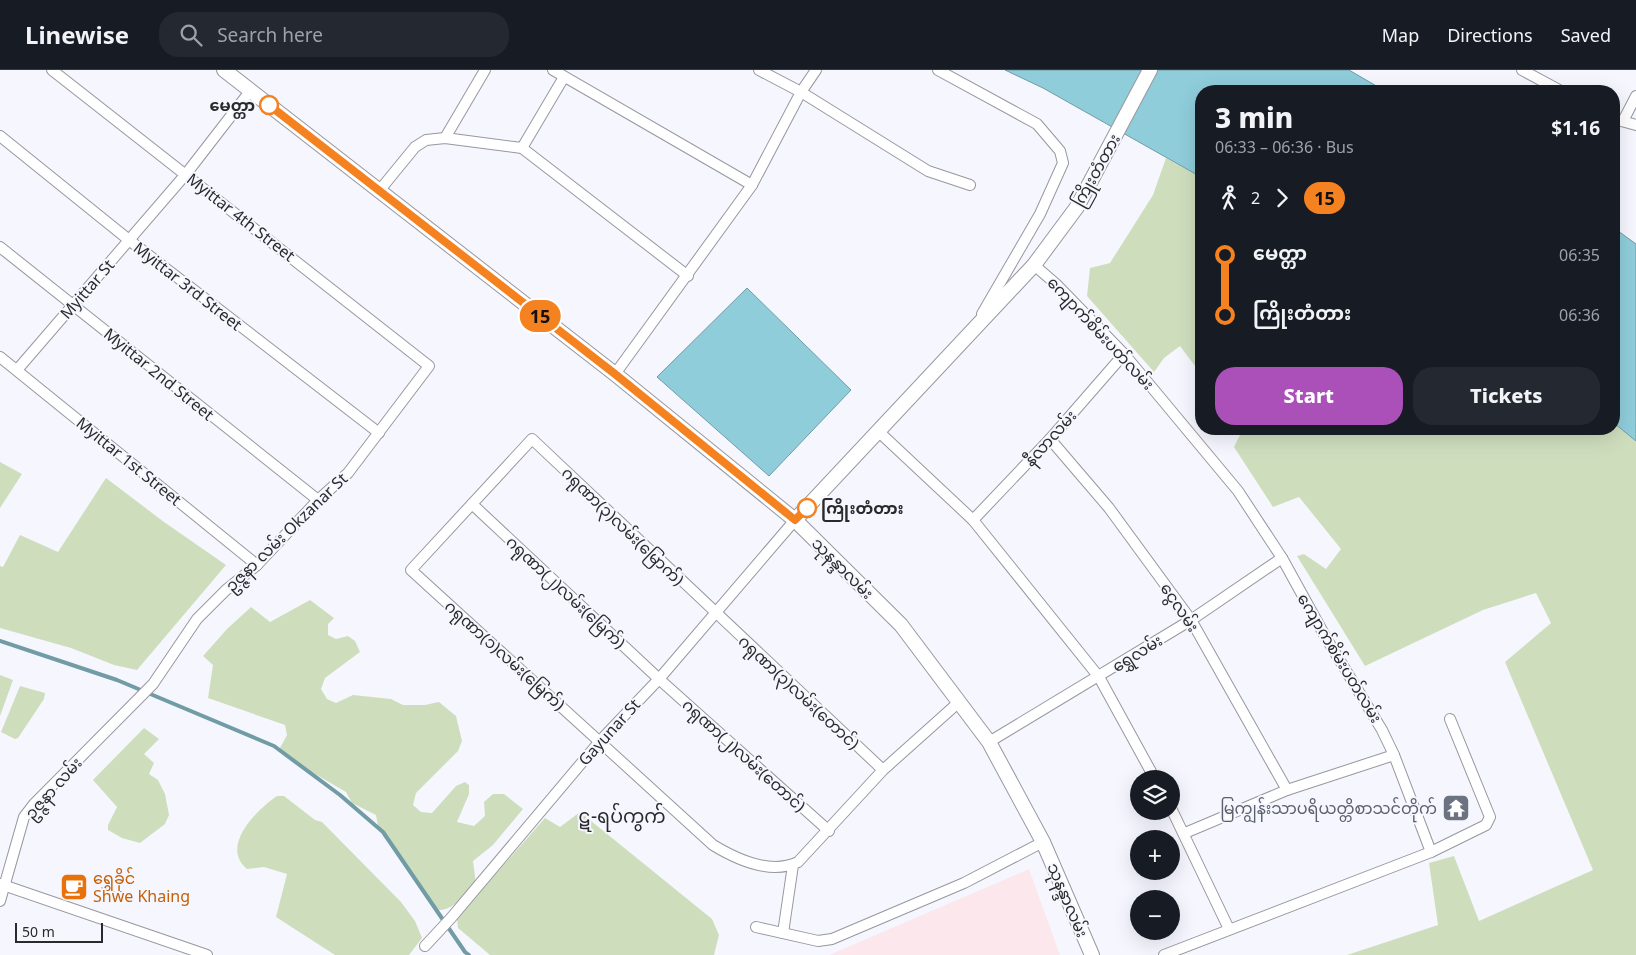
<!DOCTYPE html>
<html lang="en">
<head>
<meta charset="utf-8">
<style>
  body { margin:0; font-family:"Noto Sans","Noto Sans Myanmar",sans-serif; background:#242831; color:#f1f3f6; height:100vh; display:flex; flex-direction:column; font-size:19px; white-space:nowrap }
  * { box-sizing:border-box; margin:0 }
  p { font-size:16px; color:#9ea1a6 }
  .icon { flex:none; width:28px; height:28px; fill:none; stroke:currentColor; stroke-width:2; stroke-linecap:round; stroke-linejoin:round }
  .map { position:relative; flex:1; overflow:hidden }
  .details { position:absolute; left:1195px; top:15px; width:425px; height:350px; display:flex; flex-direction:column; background:#171b24; border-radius:20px; box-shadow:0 5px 20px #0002 }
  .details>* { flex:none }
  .badge { padding:0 10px; border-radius:16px; font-size:18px; line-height:32px }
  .fabs { position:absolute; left:1130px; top:700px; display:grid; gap:10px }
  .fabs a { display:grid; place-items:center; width:50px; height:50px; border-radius:50%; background:#171b24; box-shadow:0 5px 20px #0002; font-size:25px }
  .scale { position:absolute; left:15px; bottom:12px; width:88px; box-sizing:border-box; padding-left:5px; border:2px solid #2a2a2d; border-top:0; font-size:14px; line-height:18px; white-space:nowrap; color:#2a2a2d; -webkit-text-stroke:4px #f6f7fe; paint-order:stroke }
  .map>.badge { position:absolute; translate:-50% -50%; box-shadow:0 0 0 2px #fff }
  .legs { display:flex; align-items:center; gap:8px; height:55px; padding:0 20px; font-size:16px }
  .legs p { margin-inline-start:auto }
  .headline { display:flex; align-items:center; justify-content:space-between; height:85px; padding:0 20px }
  h1 { font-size:28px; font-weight:800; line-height:38px }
  .cta { display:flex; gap:10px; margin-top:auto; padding:10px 20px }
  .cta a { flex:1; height:58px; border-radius:20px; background:#ab4fb9; color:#fff; font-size:20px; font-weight:800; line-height:58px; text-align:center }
  .cta a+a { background:#242831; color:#f1f3f6 }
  ul { padding:0 20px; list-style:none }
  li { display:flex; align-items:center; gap:18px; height:60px; font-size:19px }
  li i { display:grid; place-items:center; width:8px; height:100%; margin:0 6px; background:currentColor }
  li i::after { content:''; width:12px; height:12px; margin:-6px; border:4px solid; border-radius:50%; background:#171b24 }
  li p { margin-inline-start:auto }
  li:first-child i { background:linear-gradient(#0000 50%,currentColor 0) }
  li:last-child i { background:linear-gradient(currentColor 50%,#0000 0) }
  header { display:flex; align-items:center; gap:30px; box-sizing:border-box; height:70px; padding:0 25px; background:#171b24; border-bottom:1px solid #363941 }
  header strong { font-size:24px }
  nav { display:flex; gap:28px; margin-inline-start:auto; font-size:18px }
  .search { width:350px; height:45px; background:#242831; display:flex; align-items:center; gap:12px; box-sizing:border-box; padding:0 18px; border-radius:20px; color:#9ea1a6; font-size:19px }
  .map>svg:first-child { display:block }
  .industrial { fill:#fce7ed }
  .green { fill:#cedebd }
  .water { fill:#8fcdda; stroke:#719ca6 }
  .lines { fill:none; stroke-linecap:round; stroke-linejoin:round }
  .stream { stroke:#719ca6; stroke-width:4 }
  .street-casing { stroke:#97979f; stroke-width:12 }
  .secondary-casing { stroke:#97979f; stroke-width:16 }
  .street { stroke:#fff; stroke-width:10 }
  .secondary { stroke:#fff; stroke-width:14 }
  .line-1-casing { stroke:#fff; stroke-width:11 }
  .line-1 { stroke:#f58220; stroke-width:8 }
  .stop-1-dot { fill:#fff; stroke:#f58220; stroke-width:2.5 }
  .labels { text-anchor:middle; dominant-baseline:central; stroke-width:4; stroke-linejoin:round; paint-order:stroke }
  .stop-label { font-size:16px; font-weight:bold; fill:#2a2a2d; stroke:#f6f7fe; text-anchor:end }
  .street-label { font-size:16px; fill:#2a2a2d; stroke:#f6f7fe }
  .worship-label { font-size:16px; fill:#5b616d; stroke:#f6f7fe; text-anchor:end }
  .food-label { font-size:16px; fill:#c56008; stroke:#f6f7fe; text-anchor:start }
  .quarter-label { font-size:19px; fill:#2a2a2d; stroke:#f6f7fe }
</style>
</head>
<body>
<header>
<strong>Linewise</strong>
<div class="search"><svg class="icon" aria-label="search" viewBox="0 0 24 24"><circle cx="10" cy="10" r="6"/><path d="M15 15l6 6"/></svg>Search here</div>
<nav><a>Map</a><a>Directions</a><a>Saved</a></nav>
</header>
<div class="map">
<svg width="1636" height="885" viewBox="0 0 1636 885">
  <rect width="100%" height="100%" fill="#f6f7fe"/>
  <path class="industrial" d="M1029,799L1060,885H829Z"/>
  <g class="green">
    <path d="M1166,88L1201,107V304L1180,276L1164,288L1154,302L1087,226L1090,198L1110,193L1153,125Z"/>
    <path d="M1614,353L1636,371V885H1347L1438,855L1429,793L1454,786L1479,851L1593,800L1505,592L1551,553L1536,523L1483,540L1365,596L1297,486L1304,484L1326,499L1341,479L1299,427L1273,437L1234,377L1243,359H1568V361L1573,363L1579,359H1614Z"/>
    <path d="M0,392L22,404L0,438Z"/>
    <path d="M106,408L164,452L226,495L137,600L114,595L71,578L0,558V496L3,497L20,465L58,482Z"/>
    <path d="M310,530L334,548L328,554V565L336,569L348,566L355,571L360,582L325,608L321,619L327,629L336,633L353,625L391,629L403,635H425L439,632L456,646L462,671L458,681L416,723L413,735L421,742L432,743L456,716L465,712L469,715V724L457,752L474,756L485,746L484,732L493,724H504L523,739L493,775L473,791L476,814C464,826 454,841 436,840L378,756L376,745L352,733L346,722L284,686L280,678L287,665L285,655L208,628L213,595L203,586L227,559L251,537L270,552Z"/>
    <path d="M0,605L13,610L0,646Z"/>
    <path d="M20,616L45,623L44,629L18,668L15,669L1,662Z"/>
    <path d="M144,658L159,669L144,684L154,693L149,704L158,710L165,724L169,745L165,754L140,773L122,768L108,760V755L117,737L93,710Z"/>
    <path d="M277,726H284L315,750L322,752L401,832L415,851L422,868L409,885H335L276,847L287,804L264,797L247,799C219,776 258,739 277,726Z"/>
    <path d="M580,742L712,849L719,865L714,885H490L458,858L457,848L545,748L560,757Z"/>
  </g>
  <g class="water">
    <path d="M1005,0H1349L1385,21H1201V107L1043,18Z"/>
    <path d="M1614,158L1636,174V371L1614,353Z"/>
    <path d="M747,218L851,320L769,406L657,307Z"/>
  </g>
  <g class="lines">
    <path class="stream" d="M0,571L117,610L274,676L340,725L383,762L465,882L469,885"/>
    <g class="street-casing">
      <g id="street">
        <path d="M553,0L752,115"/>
        <path d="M759,0L801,22L928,101L970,115"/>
        <path d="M938,0L1037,54L1060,81L1063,93L1040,144L982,244"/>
        <path d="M1522,0L1561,21"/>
        <path d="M1614,49L1636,55"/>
        <path d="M1623,51L1636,26"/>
        <path d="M0,66L129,170L379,363"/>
        <path d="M445,68L485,0"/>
        <path d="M522,78L564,7"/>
        <path d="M379,121L415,77L426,70L445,68L522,78L688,206"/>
        <path d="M0,177L318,430"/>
        <path d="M1034,195L1056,214L1124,284L1238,421L1282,488L1325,566L1382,660L1394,685L1431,782"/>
        <path d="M0,287L257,495"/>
        <path d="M17,300L186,104L251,20"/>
        <path d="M615,304L752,115L801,22L816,0"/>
        <path d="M878,361L973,450L1099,607L1155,709"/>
        <path d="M1050,369L1109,438L1191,550L1287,720"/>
        <path d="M472,434L659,609L829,761"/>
        <path d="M973,450L1050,369L1124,284"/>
        <path d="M989,672L1191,550L1282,488"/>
        <path d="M883,700L532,369L411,500L713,775C736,789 771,805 798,792L883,700L959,632"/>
        <path d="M1171,738L1229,859"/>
        <path d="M1185,763L1287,720L1394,685"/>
        <path d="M0,814L207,885"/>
        <path d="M0,831L24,747L34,734L153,614L197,549L226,520L257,495L318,430L348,403L429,296L52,0"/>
        <path d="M756,857L818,871L832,869L964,813L1043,772"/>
        <path d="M783,863L793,795"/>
        <path d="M425,876L451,848L600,671L659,609L795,450"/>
        <path d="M1164,885L1431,782L1486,755L1490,747L1450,649"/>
      </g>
    </g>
    <g class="secondary-casing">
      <g id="secondary">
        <path d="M224,0L615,304L795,450L901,555L989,672L1043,772L1092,885"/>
        <path d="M795,450L1034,195L1077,137L1150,0"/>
      </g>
    </g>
    <use href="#street" class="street"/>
    <use href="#secondary" class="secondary"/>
  </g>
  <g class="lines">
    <g class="line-1-casing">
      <path id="line-1" d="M269,35L615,304L795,450L807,438"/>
    </g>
    <use href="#line-1" class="line-1"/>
  </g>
  <defs>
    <g id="temple-square" transform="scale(1.4375)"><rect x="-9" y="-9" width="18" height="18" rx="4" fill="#6b7280" stroke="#f6f7fe"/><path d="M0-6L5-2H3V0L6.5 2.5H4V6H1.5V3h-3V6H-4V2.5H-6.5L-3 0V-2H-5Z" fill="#fff"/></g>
    <g id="cafe-square" transform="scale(1.4375)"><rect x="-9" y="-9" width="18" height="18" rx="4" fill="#e8710a" stroke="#f6f7fe"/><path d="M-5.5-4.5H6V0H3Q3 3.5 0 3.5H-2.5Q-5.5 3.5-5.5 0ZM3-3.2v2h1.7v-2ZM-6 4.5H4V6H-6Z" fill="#fff"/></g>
  </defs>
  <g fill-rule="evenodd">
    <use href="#temple-square" x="1456" y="738"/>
    <use href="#cafe-square" x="74" y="817"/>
  </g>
  <g class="stop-1-dot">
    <circle cx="269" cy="35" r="9"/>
    <circle cx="807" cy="438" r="9"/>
  </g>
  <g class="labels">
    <g class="stop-label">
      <text x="255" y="35">မေတ္တာ</text>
      <text x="821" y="438" text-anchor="start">ကြိုးတံတား</text>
    </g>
    <g class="street-label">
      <text transform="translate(1096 100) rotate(-61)">ကြိုးတံတား</text>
      <text transform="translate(241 147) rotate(38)">Myittar 4th Street</text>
      <text transform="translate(188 216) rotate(38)">Myittar 3rd Street</text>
      <text transform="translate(87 219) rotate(-49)">Myittar St</text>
      <text transform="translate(1101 263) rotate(47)">ကျောက်စိမ်းပတ်လမ်း</text>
      <text transform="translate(159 304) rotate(39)">Myittar 2nd Street</text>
      <text transform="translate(1050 368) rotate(-48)">နီလာလမ်း</text>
      <text transform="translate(129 391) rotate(39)">Myittar 1st Street</text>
      <text transform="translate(623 456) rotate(44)">ဂရုဏာ(၃)လမ်း(မြောက်)</text>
      <text transform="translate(286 462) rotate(-44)">ဥဇ္ဇနာ လမ်း Okzanar St</text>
      <text transform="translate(843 498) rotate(45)">သုနန္ဒာလမ်း</text>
      <text transform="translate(566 522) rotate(43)">ဂရုဏာ(၂)လမ်း(မြေက်)</text>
      <text transform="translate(1180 537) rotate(56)">ငွေလမ်း</text>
      <text transform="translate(1137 583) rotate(-32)">ရွှေလမ်း</text>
      <text transform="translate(505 585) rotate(42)">ဂရုဏာ(၁)လမ်း(မြေက်)</text>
      <text transform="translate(1340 588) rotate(59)">ကျောက်စိမ်းပတ်လမ်း</text>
      <text transform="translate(799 622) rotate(43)">ဂရုဏာ(၃)လမ်း(တောင်)</text>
      <text transform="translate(609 662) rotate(-48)">Gayunar St</text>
      <text transform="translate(744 685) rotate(42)">ဂရုဏာ(၂)လမ်း(တောင်)</text>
      <text transform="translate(53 718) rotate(-48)">ဥဇ္ဇနာ လမ်း</text>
      <text transform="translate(1068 830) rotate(67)">သုနန္ဒာလမ်း</text>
    </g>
    <g class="worship-label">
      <text x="1437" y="738">မြကျွန်းသာပရိယတ္တိစာသင်တိုက်</text>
    </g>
    <g class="food-label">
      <text x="93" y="808">ရွှေခိုင်<tspan x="93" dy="18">Shwe Khaing</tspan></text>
    </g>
    <g class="quarter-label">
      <text x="622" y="746">ဋ-ရပ်ကွက်</text>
    </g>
  </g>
</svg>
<div class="fabs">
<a><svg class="icon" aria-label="layers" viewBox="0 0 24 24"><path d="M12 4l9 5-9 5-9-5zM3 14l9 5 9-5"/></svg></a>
<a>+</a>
<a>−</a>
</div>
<div class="scale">50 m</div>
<b class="badge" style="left:540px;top:246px;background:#f58220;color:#111">15</b>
<section class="details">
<div class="headline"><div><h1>3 min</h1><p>06:33 – 06:36 · Bus</p></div><b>$1.16</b></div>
<div class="legs"><svg class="icon" aria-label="walk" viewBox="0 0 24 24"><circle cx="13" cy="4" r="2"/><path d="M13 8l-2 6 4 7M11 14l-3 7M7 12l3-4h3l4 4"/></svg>2<svg class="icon" aria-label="forward" viewBox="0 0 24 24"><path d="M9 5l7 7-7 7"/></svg><b class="badge" style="background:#f58220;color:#111">15</b></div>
<ul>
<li><i style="color:#f58220"></i><b>မေတ္တာ</b><p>06:35</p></li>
<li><i style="color:#f58220"></i><b>ကြိုးတံတား</b><p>06:36</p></li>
</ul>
<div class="cta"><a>Start</a><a>Tickets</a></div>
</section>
</div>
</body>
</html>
